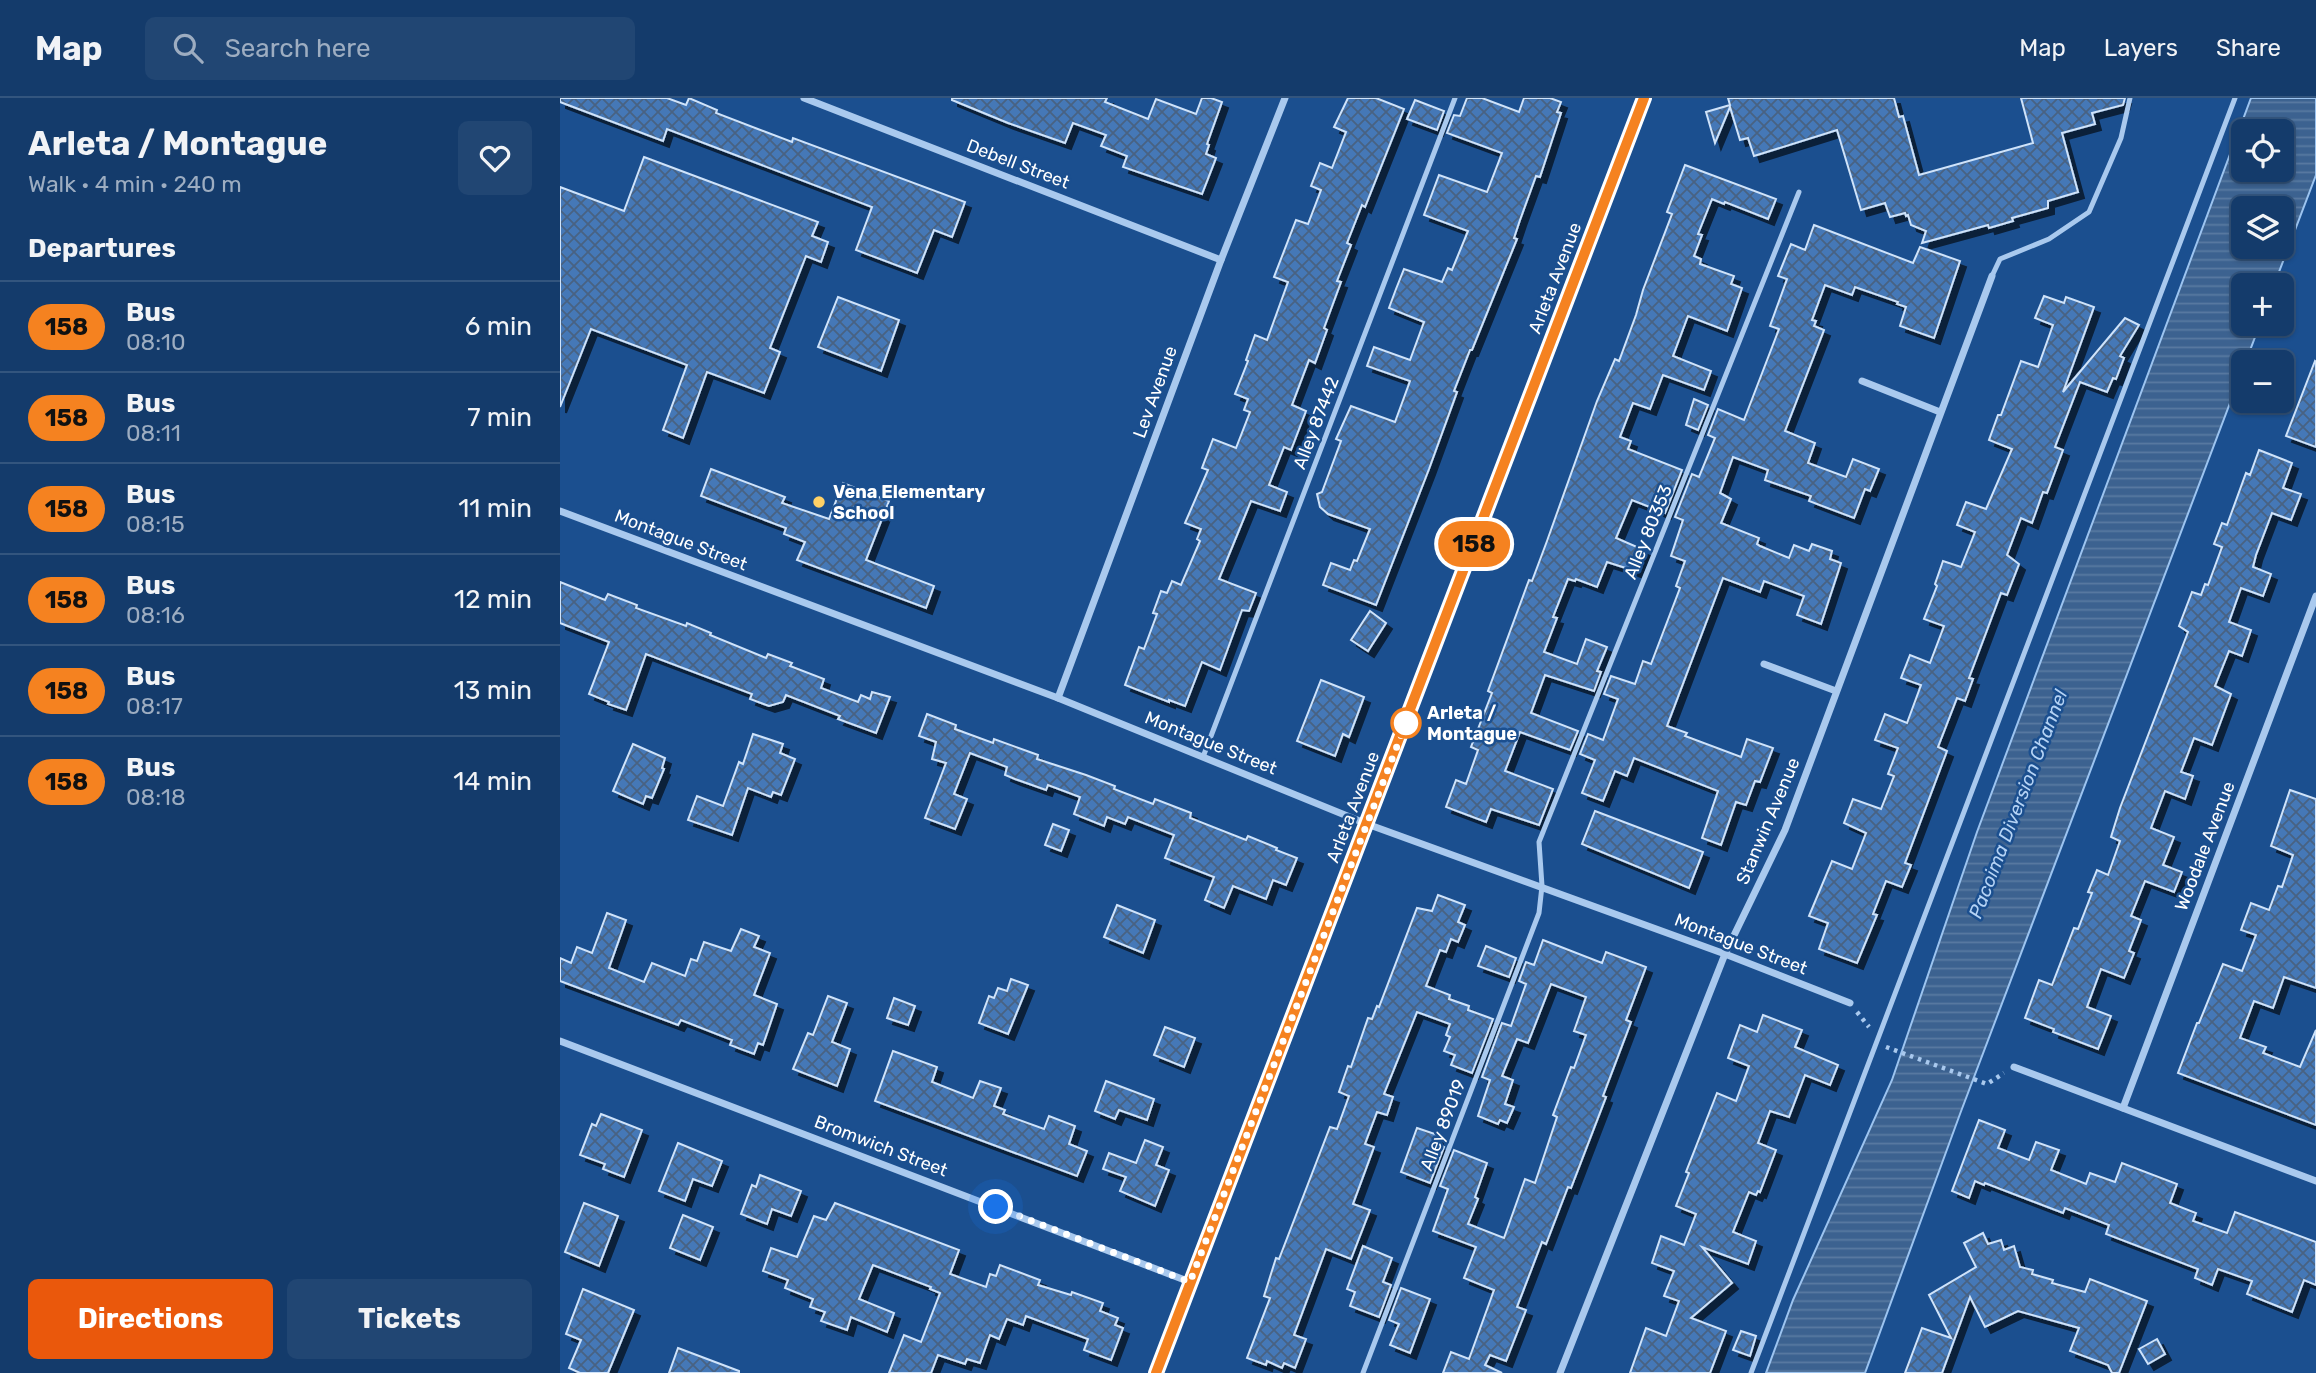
<!DOCTYPE html>
<html lang="en">
<head>
<meta charset="utf-8">
<style>
  body { margin:0; font-family:Rubik,sans-serif; background:#214673; color:#f1f3f6; height:100vh; display:flex; flex-direction:column; font-size:26px; white-space:nowrap }
  * { box-sizing:border-box; margin:0 }
  p { font-size:23px; color:#9dadc1 }
  .icon { flex:none; width:38px; height:38px; fill:none; stroke:currentColor; stroke-width:2; stroke-linecap:round; stroke-linejoin:round }
  .map { position:relative; flex:1; overflow:hidden }
  .panel { display:flex; flex-direction:column; background:#143b6b; width:560px }
  .panel>* { flex:none }
  .badge { padding:0 14px; border-radius:23px; font-size:24px; line-height:46px }
  .fabs { position:absolute; left:1671px; top:21px; display:grid; gap:14px }
  .fabs a { display:grid; place-items:center; width:63px; height:63px; border-radius:10px; background:#143b6b; box-shadow:0 2px 5px #0004,0 0 0 2px #33557e; font-size:35px }
  .you { position:absolute; width:35px; height:35px; margin:-18px; border:5px solid #fff; border-radius:50%; background:#1a73e8; box-shadow:0 0 0 10px #1a73e833 }
  .map>.badge { position:absolute; translate:-50% -50%; box-shadow:0 0 0 4px #fff }
  h2 { padding:0 28px; font-size:26px; line-height:63px }
  .round { display:grid; place-items:center; flex:none; width:74px; height:74px; border-radius:10px; background:#214673 }
  .head { display:flex; align-items:center; justify-content:space-between; height:119px; padding:0 28px }
  h1 { font-size:33px; font-weight:700; line-height:52px }
  .action { display:flex; gap:14px; margin-top:auto; padding:14px 28px }
  .action a { flex:1; height:80px; border-radius:10px; background:#ea580c; color:#fff; font-size:28px; font-weight:700; line-height:80px; text-align:center }
  .action a+a { background:#214673; color:#f1f3f6 }
  ul { padding:0; list-style:none }
  li { display:flex; align-items:center; gap:21px; height:91px; padding:0 28px; border-top:2px solid #33557e }
  li div { flex:1 }
  li b { display:block; font-size:26px }
  li em { font-style:normal }
  li .badge { min-width:77px; font-weight:700; text-align:center }
  header { display:flex; align-items:center; gap:42px; box-sizing:border-box; height:98px; padding:0 35px; background:#143b6b; border-bottom:2px solid #33557e }
  header strong { font-size:33px }
  nav { display:flex; gap:38px; margin-inline-start:auto; font-size:24px }
  .search { width:490px; height:63px; background:#214673; display:flex; align-items:center; gap:18px; box-sizing:border-box; padding:0 24px; border-radius:10px; color:#9dadc1; font-size:26px }
  main { display:flex; flex:1; min-height:0 }
  .map>svg:first-child { display:block }
  .water { fill:url(#water-rules); stroke:#9cc4f0; stroke-width:2; fill-rule:evenodd }
  .building { fill:url(#building-cross-hatch); stroke:#cfe3fa; stroke-width:2; filter:url(#shadow) }
  .lines { fill:none; stroke-linecap:round; stroke-linejoin:round }
  .path { stroke:#a9c9ee; stroke-width:4.5; stroke-dasharray:3.5 5; stroke-linecap:butt }
  .service { stroke:#a9c9ee; stroke-width:5 }
  .minor { stroke:#a9c9ee; stroke-width:7 }
  .secondary { stroke:#d6e6fa; stroke-width:14 }
  .line-casing { stroke:#fff; stroke-width:16 }
  .line { stroke:#f58220; stroke-width:10 }
  .walk { stroke:#fff; stroke-width:7; stroke-dasharray:0 12.6 }
  .poi-dot { fill:#ffd166; stroke:#1b4f8f; stroke-width:2.5 }
  .stop-dot { fill:#fff; stroke:#f58220; stroke-width:3.5 }
  .labels { text-anchor:middle; dominant-baseline:central; stroke-width:5; stroke-linejoin:round; paint-order:stroke }
  .street-label { font-size:18px; fill:#fff; stroke:#1b4f8f }
  .poi-label { font-size:18px; font-weight:bold; fill:#fff; stroke:#1b4f8f; text-anchor:start }
  .stop-label { font-size:18px; font-weight:bold; fill:#fff; stroke:#1b4f8f; text-anchor:start }
  .water-label { font-size:19px; font-style:italic; fill:#b5d3f5; stroke:#1b4f8f }
</style>
</head>
<body>
<header>
<strong>Map</strong>
<div class="search"><svg class="icon" aria-label="search" viewBox="0 0 24 24"><circle cx="10" cy="10" r="6"/><path d="M15 15l6 6"/></svg>Search here</div>
<nav><a>Map</a><a>Layers</a><a>Share</a></nav>
</header>
<main>
<section class="panel">
<div class="head"><div><h1>Arleta / Montague</h1><p>Walk · 4 min · 240 m</p></div><a class="round"><svg class="icon" aria-label="heart" viewBox="0 0 24 24"><path d="M12 20l-8-8c-3-5 5-10 8-4 3-6 11-1 8 4z"/></svg></a></div>
<h2>Departures</h2>
<ul>
<li><span class="badge" style="background:#f58220;color:#111">158</span><div><b>Bus</b><p>08:10</p></div><em>6 min</em></li>
<li><span class="badge" style="background:#f58220;color:#111">158</span><div><b>Bus</b><p>08:11</p></div><em>7 min</em></li>
<li><span class="badge" style="background:#f58220;color:#111">158</span><div><b>Bus</b><p>08:15</p></div><em>11 min</em></li>
<li><span class="badge" style="background:#f58220;color:#111">158</span><div><b>Bus</b><p>08:16</p></div><em>12 min</em></li>
<li><span class="badge" style="background:#f58220;color:#111">158</span><div><b>Bus</b><p>08:17</p></div><em>13 min</em></li>
<li><span class="badge" style="background:#f58220;color:#111">158</span><div><b>Bus</b><p>08:18</p></div><em>14 min</em></li>
</ul>
<div class="action"><a>Directions</a><a>Tickets</a></div>
</section>
<div class="map">
<svg width="1756" height="1275" viewBox="0 0 1756 1275">
  <defs>
    <pattern id="water-rules" width="6" height="5" patternUnits="userSpaceOnUse" patternTransform="scale(1.75)"><rect width="6" height="5" fill="#3c6290"/><path d="M0 2.5h6" fill="none" stroke="#597aa1"/></pattern>
    <pattern id="building-cross-hatch" width="8" height="8" patternUnits="userSpaceOnUse" patternTransform="scale(1.75)"><rect width="8" height="8" fill="#4478b7"/><path d="M0 0l8 8M0 8l8-8" fill="none" stroke="#486282"/></pattern>
    <filter id="shadow"><feDropShadow dx="6" dy="6" stdDeviation="0" flood-color="#0009"/></filter>
  </defs>
  <rect width="100%" height="100%" fill="#1b4f8f"/>
  <path class="water" d="M1691,0H1756V77L1714,187H1684V226H1700L1400,1016L1305,1275H1206L1233,1202L1332,982L1417,734ZM1684,33H1722V72H1684ZM1684,110H1722V149H1684Z"/>
  <g class="building">
    <path d="M0,0H107L126,7L129,0L157,12L156,15L232,44L233,40L405,104L392,139L374,132L357,175L296,152L312,109L107,31L103,43L0,4Z"/>
    <path d="M392,0H547L545,4L588,21L596,1L636,16L642,0H651L662,4L647,46L649,47L646,56L656,60L642,96L563,69L567,58L541,48L546,37L513,25L505,45L448,25L392,2Z"/>
    <path d="M788,0H816L844,11L805,109L802,107L787,145L791,147L777,183L781,184L764,230L767,232L755,265L749,262L732,307L746,313L731,352L724,349L709,387L727,394L720,413L691,403L659,481L696,495L689,513L682,512L660,572L642,564L625,608L609,602V604L565,587L579,549L584,551L597,516L593,515L601,493L607,495L612,483L621,487L640,443L637,441L641,431L625,425L648,372L642,370L653,341L676,350L690,314L684,312L688,301L675,296L688,263L686,262L695,237L707,242L728,184L714,179L736,122L748,126L761,92L751,88L760,65L772,70L786,34L774,29Z"/>
    <path d="M907,0H922L959,14L964,0H990L1001,4L997,14L1001,15L980,79L976,78L960,122L954,140L957,141L912,252H910L894,293L897,294L869,371L816,507L763,487L771,465L790,472L794,462L797,463L810,431L768,416L760,409L757,396L762,394L781,343L776,341L791,308L835,324L850,283L807,268L814,249L850,262L864,224L829,210L836,191L844,171L882,184L888,170L892,172L908,133L864,117L879,77L927,94L942,55L887,35L894,17L900,18Z"/>
    <path d="M1168,0H1334L1339,19L1343,18L1359,77L1473,45L1461,0H1565L1563,7L1532,15L1535,26L1502,35L1518,94L1488,103V110L1452,120L1453,123L1429,130L1428,127L1362,145L1366,133L1351,127L1348,117L1346,118L1345,115L1330,119L1325,105L1301,112L1277,32L1194,58L1188,40L1180,42L1170,9L1155,45L1146,14L1170,7Z"/>
    <path d="M855,2L884,13L877,32L847,21Z"/>
    <path d="M84,59L258,124L252,138L268,144L261,164L246,158L210,250L220,254L204,295L147,274L123,340L103,332L127,267L31,231L0,309V89L64,113Z"/>
    <path d="M1125,67L1216,101L1208,121L1165,104L1164,106L1152,101L1138,136L1142,137L1134,158L1141,161L1140,166L1174,178L1171,186L1182,190L1167,233L1128,218L1113,258L1151,273L1144,292L1103,277L1090,311L1073,305L1060,339L1071,343L1068,351L1122,372L1105,415L1072,402L1056,440L1084,452L1075,473L1047,464L1037,489L1016,481L1015,483L1008,481L993,519L997,520L984,554L1017,566L1026,541L1047,549L1037,573L1041,574L1034,593L985,577L971,615L1018,633L1010,652L960,634L945,673L993,691L979,727L931,711L926,724L886,709L896,682L906,686L918,652L911,649L932,595L928,593L969,482L972,483L987,443L1037,303L1055,261L1059,263L1076,217L1083,192L1112,116L1107,114Z"/>
    <path d="M1254,127L1353,165L1360,149L1400,163L1374,240L1340,228L1346,209L1337,206L1338,204L1295,189L1292,197L1265,187L1252,222L1256,223L1254,228L1264,232L1225,333L1255,345L1248,365L1286,379L1293,361L1319,371L1310,393L1305,391L1294,420L1249,403L1251,398L1205,382L1208,372L1173,359L1160,395L1171,401L1161,425L1199,440L1197,446L1200,448L1229,460L1234,447L1249,453L1252,446L1272,453L1270,461L1281,465L1261,526L1237,517L1244,498L1204,483L1200,494L1163,480L1107,628L1127,635L1125,638L1181,659L1187,641L1213,650L1200,684L1195,683L1186,707L1176,704L1161,747L1142,740L1158,693L1074,660L1067,678L1055,673L1043,703L1022,695L1035,662L1020,656L1028,636L1043,642L1058,601L1044,596L1051,578L1075,586L1083,563L1091,566L1120,490L1116,488L1125,463L1111,458L1123,422L1115,419L1132,376L1139,379L1155,340L1148,337L1158,311L1184,322L1219,231L1210,228L1227,181L1218,178L1231,146L1245,152Z"/>
    <path d="M1484,198L1504,205L1506,199L1534,209L1503,294L1565,220L1579,227L1560,258L1564,260L1556,281L1553,280L1547,294L1520,284L1495,349L1503,352L1487,395L1483,394L1472,425L1461,420L1447,457L1459,466L1447,497L1441,495L1409,580L1413,581L1405,603L1397,600L1378,649L1387,653L1345,765L1351,767L1342,789L1326,783L1313,816L1317,817L1297,865L1259,851L1268,825L1249,818L1272,763L1292,771L1306,735L1284,725L1293,701L1321,711L1334,678L1328,676L1338,650L1315,642L1325,616L1347,625L1361,587L1341,580L1350,557L1370,565L1384,528L1364,521L1377,488L1375,486L1383,463L1401,469L1415,434L1397,427L1406,404L1426,411L1452,351L1429,342L1438,317H1441L1461,263L1478,269L1493,227L1475,220Z"/>
    <path d="M278,199L339,222L321,273L258,249Z"/>
    <path d="M1755,263L1756,264V349L1726,338Z"/>
    <path d="M1134,301L1148,307L1138,332L1126,327Z"/>
    <path d="M1699,352L1732,365L1723,390L1741,396L1731,422L1712,415L1696,457L1693,469L1711,476L1703,498L1681,490L1669,524L1691,532L1682,558L1669,553L1655,588L1671,596L1652,647L1634,640L1621,674L1633,678L1625,701L1605,693L1591,730L1614,739L1603,767L1622,774L1614,794L1585,783L1571,818L1581,822L1569,853L1574,855L1564,880L1541,871L1527,909L1551,918L1538,951L1493,934L1494,931L1465,920L1479,882L1492,887L1514,830L1518,831L1532,795L1528,794L1537,772L1548,777L1560,743L1551,739L1560,710L1628,534L1619,528L1632,494L1641,497L1645,486L1648,487L1662,449L1654,446L1662,425L1667,427L1686,375L1690,377Z"/>
    <path d="M151,371L225,399L222,405L269,421L283,385L329,403L306,462L374,488L366,510L237,462L245,444L224,436L226,430L141,398Z"/>
    <path d="M0,484L45,502L48,496L77,507L76,510L126,528L127,525L151,535L150,537L206,560L208,556L232,565L230,568L264,581L261,590L298,604L301,597L310,601L312,594L330,599L316,635L278,621L280,618L226,597L223,604L209,608L190,601L192,596L86,556L66,612L48,606L49,604L29,596L49,544L0,525Z"/>
    <path d="M810,513L826,525L808,553L791,542Z"/>
    <path d="M761,582L804,599L789,639L783,636L775,658L737,643Z"/>
    <path d="M367,616L396,627L395,631L433,645L434,641L478,657L477,661L526,677L555,688L554,691L593,706L595,701L631,715L630,720L686,742L688,738L717,750L716,752L737,760L726,787L713,782L706,801L673,788L664,810L645,802L654,779L605,760L614,737L568,719L565,726L547,719L544,728L514,716L520,699L488,687L486,692L455,681L445,677L447,669L410,655L394,696L407,701L395,731L365,720L386,665L372,661L376,644L359,638Z"/>
    <path d="M193,636L223,646L220,655L235,661L221,697L213,694L211,699L188,690L172,737L128,722L137,698L163,708L179,664L183,666Z"/>
    <path d="M73,646L105,660L102,670L104,671L92,700L86,698L83,706L53,693Z"/>
    <path d="M1730,692L1756,701V890L1724,879L1713,910L1694,903L1680,940L1706,949L1703,955L1740,969L1756,932V1027L1618,975L1637,925H1639L1663,866L1682,873L1696,837L1681,832L1691,805L1709,812L1718,788L1722,789L1733,757L1711,748Z"/>
    <path d="M1035,713L1143,754L1129,790L1022,746Z"/>
    <path d="M493,726L509,732L501,753L485,747Z"/>
    <path d="M878,797L905,807L898,824L905,827L898,844L891,841L886,854L880,852L866,888L890,897L889,901L909,908L908,912L933,921L912,975L891,967L895,957L884,953L890,939L886,937L890,926L857,914L824,996L833,999L827,1017L817,1014L805,1046L814,1049L793,1106L810,1112L791,1161L766,1151L734,1237L746,1241L735,1270L724,1265L722,1270L707,1263L706,1267L687,1260L710,1200L704,1198L716,1160L719,1161L770,1029L777,1031L789,998L779,994L788,968L791,969L808,920L812,921L817,908L819,909L857,810L872,813Z"/>
    <path d="M557,807L595,822L583,855L544,839Z"/>
    <path d="M47,815L66,822L49,870L84,884L92,865L125,878L131,861L137,863L144,844L171,853L181,831L199,838L194,849L210,855L194,897L217,906L203,947L198,945L194,956L170,947L172,942L121,922L118,927L0,883V860L11,865L17,849L32,855Z"/>
    <path d="M983,842L1042,865L1046,854L1086,869L1066,922L1071,924L1043,998L1046,999L1011,1090L1008,1089L986,1146L982,1144L957,1209L966,1212L946,1263L930,1257L925,1267L942,1275H883L891,1254L909,1261L934,1192L904,1180L916,1149L873,1133L888,1091L880,1088L894,1052L927,1065L915,1099L918,1101L908,1126L944,1140L965,1081L975,1085L997,1019L993,1017L1011,969L1014,970L1026,937L1014,933L1026,899L991,886L968,945L957,941L942,978L953,982L945,1006L954,1009L947,1025L940,1022L938,1026L918,1018L930,982L922,979L942,925L951,928L966,886L959,883L966,864L974,867Z"/>
    <path d="M926,848L956,860L949,879L918,868Z"/>
    <path d="M451,881L468,887L448,936L419,925L429,898L434,900L438,890L447,893Z"/>
    <path d="M268,898L287,905L272,944L290,951L277,988L233,971L248,935L253,937Z"/>
    <path d="M334,900L355,908L348,927L327,920Z"/>
    <path d="M1203,917L1242,932L1235,949L1278,967L1270,987L1245,977L1229,1019L1210,1013L1198,1045L1216,1052L1200,1094L1198,1093L1196,1097L1189,1094L1173,1134L1196,1143L1188,1166L1142,1149L1172,1185L1131,1220L1166,1233L1150,1275H1070L1086,1230L1106,1238L1119,1203L1104,1198L1114,1173L1092,1165L1101,1138L1124,1147L1136,1116L1116,1108L1129,1075L1126,1074L1157,995L1176,1003L1189,968L1168,960L1180,927L1197,934Z"/>
    <path d="M605,929L635,940L624,969L594,957Z"/>
    <path d="M333,953L377,969L372,984L413,1000L420,983L441,990L434,1008L445,1012L443,1016L484,1031L489,1018L515,1028L509,1046L527,1053L517,1078L315,1003Z"/>
    <path d="M546,983L594,1001L587,1022L559,1012L555,1021L535,1013Z"/>
    <path d="M41,1016L82,1032L64,1079L43,1071L45,1066L20,1057L32,1026L36,1028Z"/>
    <path d="M1419,1022L1445,1032L1438,1050L1469,1062L1476,1044L1499,1052L1491,1072L1526,1086L1530,1075L1555,1084L1562,1065L1617,1086L1610,1105L1636,1115L1633,1123L1667,1135L1675,1114L1756,1144V1187L1744,1182L1732,1214L1687,1196L1692,1183L1658,1171L1652,1187L1635,1180L1638,1171L1546,1136L1549,1127L1505,1110L1503,1115L1425,1085L1424,1087L1415,1083L1409,1100L1392,1093Z"/>
    <path d="M857,1030L878,1037L875,1045L884,1049L870,1085L841,1074Z"/>
    <path d="M585,1042L603,1049L596,1067L609,1072L595,1108L560,1093L566,1079L543,1071L549,1055L576,1065Z"/>
    <path d="M118,1045L162,1063L152,1088L133,1081L125,1103L99,1093Z"/>
    <path d="M200,1077L241,1093L231,1118L212,1111L207,1126L181,1116L192,1087L196,1089Z"/>
    <path d="M24,1105L58,1118L39,1168L5,1154Z"/>
    <path d="M275,1105L399,1152L390,1176L426,1189L430,1176L436,1178L440,1167L480,1182L478,1187L511,1197L512,1194L543,1205L540,1213L558,1220L555,1227L563,1230L551,1262L524,1252L528,1241L466,1218L463,1227L447,1221L439,1241L430,1237L420,1265L407,1261L405,1266L378,1257L371,1275H329L344,1237L361,1244L380,1195L370,1191L371,1189L313,1167L299,1201L334,1215L327,1234L291,1219L287,1232L261,1223L265,1214L250,1209L253,1201L225,1190L228,1182L203,1173L211,1150L237,1159L254,1118L266,1122Z"/>
    <path d="M123,1117L153,1129L140,1162L110,1150Z"/>
    <path d="M1423,1135L1428,1146L1441,1142L1444,1152L1454,1148L1460,1169L1473,1172L1472,1176L1493,1182L1492,1185L1525,1194L1530,1181L1587,1203L1559,1275H1552L1548,1267L1510,1253L1519,1230L1458,1213L1425,1229L1410,1199L1382,1275H1345L1362,1230L1391,1240L1369,1197L1416,1169L1404,1145Z"/>
    <path d="M803,1148L832,1160L823,1184L831,1187L819,1219L790,1208L795,1194L787,1191Z"/>
    <path d="M841,1190L870,1201L850,1255L830,1247L839,1226L829,1222Z"/>
    <path d="M23,1191L74,1212L48,1275H20L9,1270L21,1242L6,1236Z"/>
    <path d="M1181,1233L1196,1238L1190,1258L1173,1252Z"/>
    <path d="M1597,1241L1605,1256L1588,1266L1579,1251Z"/>
    <path d="M118,1250L179,1273V1275H109Z"/>
  </g>
  <g class="lines">
    <g class="path">
      <path d="M1297,914L1309,929"/>
      <path d="M1326,949L1427,986L1444,975"/>
    </g>
    <g class="service">
      <path d="M1432,178L1440,161L1489,141L1529,114L1561,40L1570,0"/>
      <path d="M643,659L895,0"/>
      <path d="M803,1275L979,815L982,788L979,744L1239,94"/>
      <path d="M1191,1275L1675,0"/>
    </g>
    <g class="minor">
      <path d="M244,0L661,162"/>
      <path d="M1302,283L1380,314"/>
      <path d="M0,413L498,600L807,726L1165,856L1290,905"/>
      <path d="M1204,566L1276,593"/>
      <path d="M498,600L661,162L725,0"/>
      <path d="M0,943L630,1184"/>
      <path d="M1454,969L1756,1083"/>
      <path d="M1563,1010L1756,498"/>
      <path d="M1000,1275L1165,856L1225,732L1432,178"/>
    </g>
    <path class="secondary" d="M596,1275L1084,0"/>
  </g>
  <g class="lines">
    <g class="line-casing">
      <path id="line" d="M596,1275L1084,0"/>
    </g>
    <use href="#line" class="line"/>
    <path class="walk" d="M436,1109L630,1184L846,625"/>
  </g>
  <circle class="poi-dot" cx="259" cy="404" r="7"/>
  <circle class="stop-dot" cx="846" cy="625" r="14"/>
  <g class="labels">
    <g class="street-label">
      <text transform="translate(458 66) rotate(21)">Debell Street</text>
      <text transform="translate(995 180) rotate(-69)">Arleta Avenue</text>
      <text transform="translate(595 294) rotate(-70)">Lev Avenue</text>
      <text transform="translate(756 325) rotate(-69)">Alley 87442</text>
      <text transform="translate(1088 434) rotate(-68)">Alley 80353</text>
      <text transform="translate(121 442) rotate(21)">Montague Street</text>
      <text transform="translate(651 645) rotate(22)">Montague Street</text>
      <text transform="translate(793 709) rotate(-69)">Arleta Avenue</text>
      <text transform="translate(1208 723) rotate(-67)">Stanwin Avenue</text>
      <text transform="translate(1645 748) rotate(-69)">Woodale Avenue</text>
      <text transform="translate(1181 846) rotate(21)">Montague Street</text>
      <text transform="translate(883 1027) rotate(-69)">Alley 89019</text>
      <text transform="translate(321 1048) rotate(21)">Bromwich Street</text>
    </g>
    <g class="poi-label">
      <text x="273" y="394">Vena Elementary<tspan x="273" dy="21">School</tspan></text>
    </g>
    <g class="stop-label">
      <text x="867" y="615">Arleta /<tspan x="867" dy="21">Montague</tspan></text>
    </g>
    <g class="water-label">
      <text transform="translate(1458 706) rotate(-69)">Pacoima Diversion Channel</text>
    </g>
  </g>
</svg>
<div class="fabs">
<a><svg class="icon" aria-label="locate" viewBox="0 0 24 24"><circle cx="12" cy="12" r="6"/><path d="M12 2v4M12 18v4M2 12h4M18 12h4"/></svg></a>
<a><svg class="icon" aria-label="layers" viewBox="0 0 24 24"><path d="M12 4l9 5-9 5-9-5zM3 14l9 5 9-5"/></svg></a>
<a>+</a>
<a>−</a>
</div>
<div class="you" style="left:436px;top:1109px"></div>
<b class="badge" style="left:914px;top:446px;background:#f58220;color:#111">158</b>
</div>
</main>
</body>
</html>
